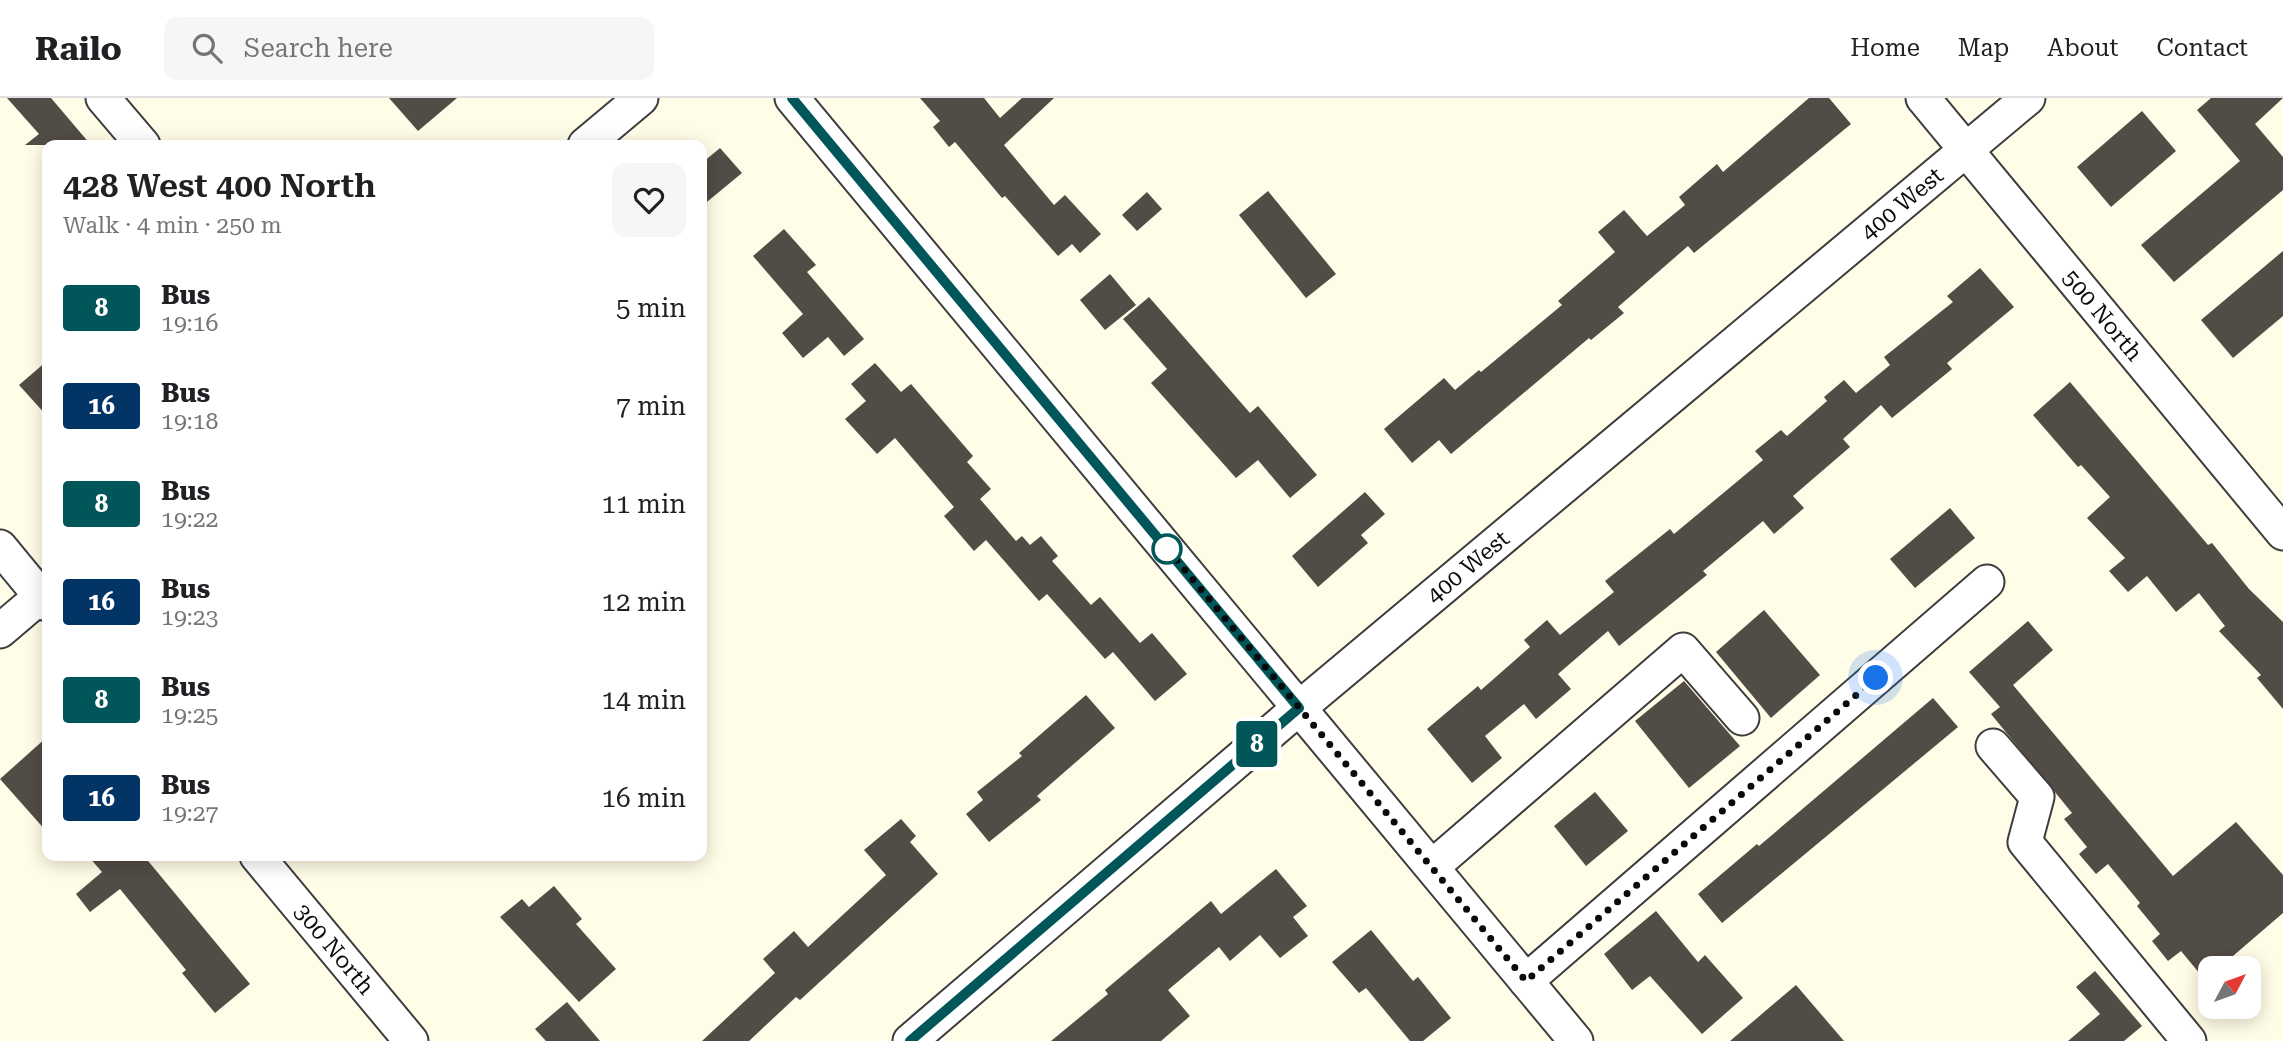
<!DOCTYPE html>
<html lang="en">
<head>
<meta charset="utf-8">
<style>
  body { margin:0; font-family:"Roboto Serif",serif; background:#f6f6f6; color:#202124; height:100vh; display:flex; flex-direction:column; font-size:26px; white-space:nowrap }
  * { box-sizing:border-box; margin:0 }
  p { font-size:23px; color:#757577 }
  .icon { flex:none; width:38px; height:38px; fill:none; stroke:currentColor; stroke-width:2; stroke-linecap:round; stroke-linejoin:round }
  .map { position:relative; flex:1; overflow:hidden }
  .panel { position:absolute; left:42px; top:42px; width:665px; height:721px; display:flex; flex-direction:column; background:#fff; border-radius:14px; box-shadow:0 4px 18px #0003 }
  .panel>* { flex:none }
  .badge { padding:0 14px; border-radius:5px; font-size:24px; line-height:46px }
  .needle { width:46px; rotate:49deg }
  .buttons { position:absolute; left:2198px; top:858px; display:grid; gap:14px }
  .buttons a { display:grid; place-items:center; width:63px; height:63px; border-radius:14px; background:#fff; box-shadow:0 4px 18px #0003; font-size:35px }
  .you { position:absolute; width:35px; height:35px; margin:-18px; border:5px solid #fff; border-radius:50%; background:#1a73e8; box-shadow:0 0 0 10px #1a73e833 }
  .map>.badge { position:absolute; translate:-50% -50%; box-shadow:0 0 0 4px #fff }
  .round { display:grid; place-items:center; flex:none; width:74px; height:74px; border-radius:14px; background:#f6f6f6 }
  .headline { display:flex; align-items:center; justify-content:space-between; height:119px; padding:0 21px }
  h1 { font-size:33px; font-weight:600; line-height:52px }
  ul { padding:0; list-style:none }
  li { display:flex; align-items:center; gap:21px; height:98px; padding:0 21px }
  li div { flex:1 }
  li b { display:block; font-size:26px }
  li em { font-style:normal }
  li .badge { min-width:77px; font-weight:700; text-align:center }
  header { display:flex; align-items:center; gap:42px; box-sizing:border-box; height:98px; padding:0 35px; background:#fff; border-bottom:2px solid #e0e0e0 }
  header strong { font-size:33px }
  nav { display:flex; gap:38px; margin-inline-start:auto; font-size:24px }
  .search { width:490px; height:63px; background:#f6f6f6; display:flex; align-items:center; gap:18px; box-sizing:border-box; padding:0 24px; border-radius:14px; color:#757577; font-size:26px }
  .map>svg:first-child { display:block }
  .building { fill:#524c46 }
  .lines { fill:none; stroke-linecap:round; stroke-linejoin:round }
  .minor-casing { stroke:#3d3d3d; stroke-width:37 }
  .minor { stroke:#fff; stroke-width:33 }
  .line-casing { stroke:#fff; stroke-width:16 }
  .line { stroke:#015659; stroke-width:10 }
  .walk { stroke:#0a0a0a; stroke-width:7; stroke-dasharray:0 12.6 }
  .stop-dot { fill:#fff; stroke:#015659; stroke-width:3.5 }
  .labels { text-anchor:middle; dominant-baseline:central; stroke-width:7; stroke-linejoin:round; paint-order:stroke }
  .street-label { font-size:23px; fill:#0a0a0a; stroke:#fff }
</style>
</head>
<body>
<header>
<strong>Railo</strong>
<div class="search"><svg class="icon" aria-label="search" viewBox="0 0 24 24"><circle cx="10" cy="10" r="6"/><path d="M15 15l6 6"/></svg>Search here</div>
<nav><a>Home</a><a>Map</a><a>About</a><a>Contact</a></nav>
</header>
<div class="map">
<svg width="2283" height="943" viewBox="0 0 2283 943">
  <rect width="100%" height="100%" fill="#fffce7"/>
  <g class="building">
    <path d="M7,0H51L91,47H25L39,36Z"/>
    <path d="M389,0H457L418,33Z"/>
    <path d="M920,0H984L1000,20L1022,0H1054L1004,47L1054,107L1065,97L1101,136L1080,155L1072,146L1058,158L1005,98L1002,100L955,44L949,49L933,29L940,23Z"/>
    <path d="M1809,0H1829L1851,26L1694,155L1688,148L1618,209L1624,215L1591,242L1589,240L1451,356L1439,342L1412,365L1384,331L1444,280L1455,292L1479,272L1481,274L1562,207L1558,203L1615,154L1598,134L1624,112L1647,138L1685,107L1679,99L1717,66L1723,74Z"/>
    <path d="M2211,0H2283L2255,26L2283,59V92L2174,184L2141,147L2240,63L2197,12Z"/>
    <path d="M2142,13L2176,53L2111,109L2077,69Z"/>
    <path d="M720,50L742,75L702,108V65Z"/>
    <path d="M1268,93L1336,176L1306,200L1239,117Z"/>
    <path d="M1147,94L1162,111L1137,133L1122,117Z"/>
    <path d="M784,131L816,167L807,174L864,241L844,258L828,239L803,260L782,235L803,216L753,158Z"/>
    <path d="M2283,153V218L2233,260L2201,222Z"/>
    <path d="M1980,170L2014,209L1947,265L1952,271L1892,320L1881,307L1843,341L1850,349L1793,398L1804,410L1774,436L1763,423L1703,473L1707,477L1619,548L1608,533L1558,576L1571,591L1536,621L1524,606L1485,638L1502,660L1472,685L1427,631L1478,588L1481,592L1530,549L1524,542L1547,522L1560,537L1614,494L1605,483L1670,431L1674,436L1763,362L1755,353L1781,332L1787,338L1827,303L1824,299L1844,282L1856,295L1890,267L1884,259L1953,204L1947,198Z"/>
    <path d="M1110,176L1136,207L1105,232L1080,202Z"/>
    <path d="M1149,199L1250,315L1258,308L1317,377L1290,400L1258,362L1236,380L1151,285L1167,271L1123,221Z"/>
    <path d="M47,263V318L19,287Z"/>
    <path d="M875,265L901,294L911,286L973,358L967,364L991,391L980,401L1016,443L1022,438L1030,447L1041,438L1058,458L1052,463L1091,507L1100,499L1140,545L1152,535L1187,576L1155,603L1113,554L1105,561L1047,496L1039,503L986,442L974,453L944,418L954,409L895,340L877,356L845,321L866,303L851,286Z"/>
    <path d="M2070,284L2208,447L2212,445L2249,491L2283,524V611L2257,580L2261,577L2219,533L2225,528L2199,495L2176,514L2147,478L2128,494L2109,473L2125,460L2087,420L2110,399L2081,367L2078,369L2033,317Z"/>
    <path d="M1365,394L1385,416L1361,437L1368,445L1318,489L1292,458Z"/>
    <path d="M1950,410L1975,440L1915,490L1890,461Z"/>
    <path d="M1764,512L1820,577L1771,620L1716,554Z"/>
    <path d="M2028,523L2053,552L2013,587L2173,778L2236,724L2283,777V815L2219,870H2210V877L2205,882L2181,853L2168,863L2152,843L2160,836L2137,808L2140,805L2108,766L2096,776L2079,756L2087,749L2064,721L2072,715L1991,616L2000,609L1969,574Z"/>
    <path d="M1684,583L1740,648L1689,690L1635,623Z"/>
    <path d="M1086,597L1115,630L1037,698L1041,702L989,744L966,716L983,702L977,694L1022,658L1019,655Z"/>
    <path d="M1933,600L1958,629L1722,825L1698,796L1757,746L1759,748Z"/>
    <path d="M47,639V734L0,681Z"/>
    <path d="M1595,694L1628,733L1586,768L1554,728Z"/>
    <path d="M901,721L916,738L910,744L938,776L800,902L796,899L749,943H702L775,875L763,861L794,833L808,849L886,777L864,752Z"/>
    <path d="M88,758H144L250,886L215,915L182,875L186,872L120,791L90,814L76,796L102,774Z"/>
    <path d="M1276,771L1307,808L1293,819L1308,838L1280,860L1260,837L1230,863L1219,849L1168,892L1190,918L1161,943H1051L1108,896L1105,892L1211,803L1221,816Z"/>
    <path d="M554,788L582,821L576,826L616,871L579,904L500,819L522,801L529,809Z"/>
    <path d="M1656,813L1698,864L1705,857L1743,900L1702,936L1650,878L1632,892L1604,856Z"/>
    <path d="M1371,832L1413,883L1418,879L1451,920L1423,943H1410L1366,890L1359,895L1332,864Z"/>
    <path d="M2095,873L2142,928L2124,943H2068L2100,916L2076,889Z"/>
    <path d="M1796,887L1844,943H1730Z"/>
    <path d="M567,904L600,943H546L535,931Z"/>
  </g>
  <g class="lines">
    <g class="minor-casing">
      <g id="minor">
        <path d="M103,0L143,47"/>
        <path d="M792,0L1576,943"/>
        <path id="s1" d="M1923,0L2283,435"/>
        <path d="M585,47L641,0"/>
        <path d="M0,449L47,506"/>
        <path d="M0,533L47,493"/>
        <path d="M1993,648L2037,699L2025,744L2189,943"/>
        <path id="s2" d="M257,758L411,943"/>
        <path d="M1432,769L1683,552L1742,620"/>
        <path d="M1526,883L1987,484"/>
        <path id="s3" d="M910,943L1299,610L2028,0"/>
      </g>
    </g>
    <use href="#minor" class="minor"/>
  </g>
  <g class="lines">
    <g class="line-casing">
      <path id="line" d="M792,0L1299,610L910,943"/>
    </g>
    <use href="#line" class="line"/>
    <path class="walk" d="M1167,451L1160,442L1526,883L1876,580"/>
  </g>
  <circle class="stop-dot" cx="1167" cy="451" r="14"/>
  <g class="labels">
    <g class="street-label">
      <text stroke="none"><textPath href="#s3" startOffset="1298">400 West</textPath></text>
      <text stroke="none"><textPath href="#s1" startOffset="282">500 North</textPath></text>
      <text stroke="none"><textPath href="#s3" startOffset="732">400 West</textPath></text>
      <text stroke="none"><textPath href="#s2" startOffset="121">300 North</textPath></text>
    </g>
  </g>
</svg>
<div class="buttons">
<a><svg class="needle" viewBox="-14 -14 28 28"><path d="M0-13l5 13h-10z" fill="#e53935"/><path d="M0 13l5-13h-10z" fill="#757577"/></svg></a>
</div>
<div class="you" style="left:1876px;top:580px"></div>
<b class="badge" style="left:1257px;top:646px;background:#015659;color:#fff">8</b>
<section class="panel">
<div class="headline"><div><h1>428 West 400 North</h1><p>Walk · 4 min · 250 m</p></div><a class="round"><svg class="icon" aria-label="heart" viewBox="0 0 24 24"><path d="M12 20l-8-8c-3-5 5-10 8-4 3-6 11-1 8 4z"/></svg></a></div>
<ul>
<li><span class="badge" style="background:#015659;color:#fff">8</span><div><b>Bus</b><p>19:16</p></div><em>5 min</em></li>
<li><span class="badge" style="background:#023465;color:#fff">16</span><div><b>Bus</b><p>19:18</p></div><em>7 min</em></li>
<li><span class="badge" style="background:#015659;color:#fff">8</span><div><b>Bus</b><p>19:22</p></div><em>11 min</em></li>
<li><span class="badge" style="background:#023465;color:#fff">16</span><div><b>Bus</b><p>19:23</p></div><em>12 min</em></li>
<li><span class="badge" style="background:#015659;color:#fff">8</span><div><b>Bus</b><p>19:25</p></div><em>14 min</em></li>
<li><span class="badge" style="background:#023465;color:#fff">16</span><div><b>Bus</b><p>19:27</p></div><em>16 min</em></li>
</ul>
</section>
</div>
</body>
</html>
